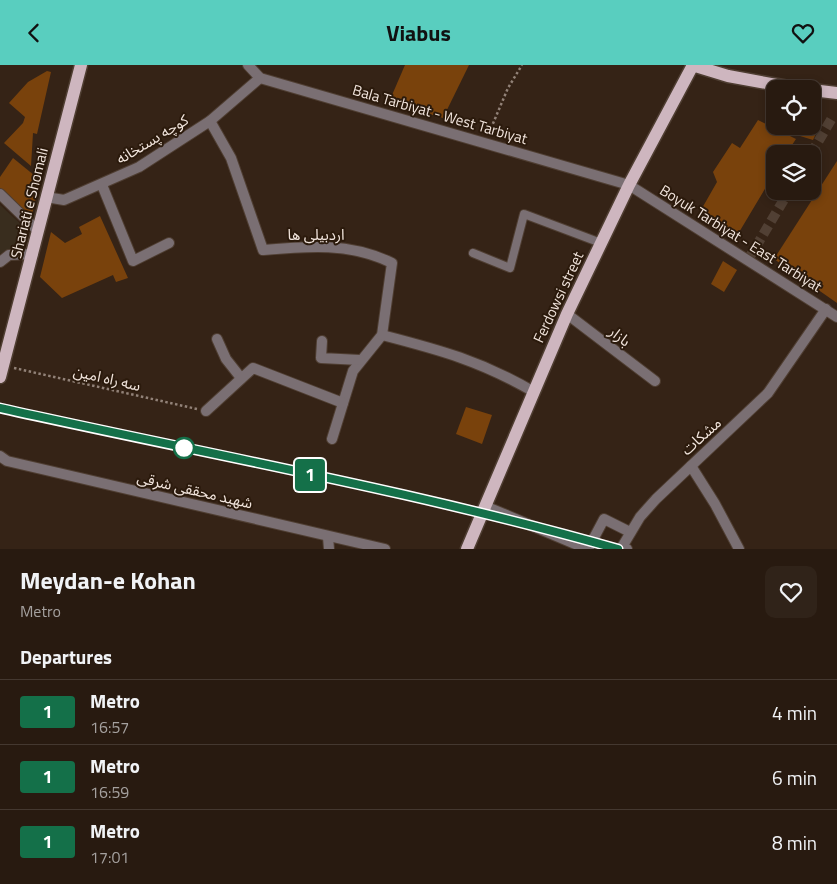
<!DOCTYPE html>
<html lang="en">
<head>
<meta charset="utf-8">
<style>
  body { margin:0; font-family:"Titillium Web","Noto Sans Arabic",sans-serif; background:#302319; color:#f1f3f6; height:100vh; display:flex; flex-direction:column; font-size:19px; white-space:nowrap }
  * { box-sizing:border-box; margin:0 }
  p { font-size:16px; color:#a5a19f }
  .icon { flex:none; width:28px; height:28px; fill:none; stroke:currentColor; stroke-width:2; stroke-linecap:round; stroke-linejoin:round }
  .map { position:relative; height:484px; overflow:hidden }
  .drawer { display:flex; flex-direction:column; background:#281a10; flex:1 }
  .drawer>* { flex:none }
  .badge { padding:0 10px; border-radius:4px; font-size:18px; line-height:32px }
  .buttons { position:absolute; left:766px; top:15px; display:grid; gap:10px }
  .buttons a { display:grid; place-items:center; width:55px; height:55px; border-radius:10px; background:#281a10; box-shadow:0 2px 8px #0003,0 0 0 1px #443830; font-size:25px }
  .map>.badge { position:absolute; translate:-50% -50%; box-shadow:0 0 0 2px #fff }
  h2 { padding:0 20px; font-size:19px; line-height:45px }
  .round { display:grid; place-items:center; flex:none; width:52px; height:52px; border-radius:10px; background:#302319 }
  .overview { display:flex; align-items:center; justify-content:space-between; height:85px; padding:0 20px }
  h1 { font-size:24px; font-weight:700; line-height:38px }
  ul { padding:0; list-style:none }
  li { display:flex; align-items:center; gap:15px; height:65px; padding:0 20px; border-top:1px solid #443830 }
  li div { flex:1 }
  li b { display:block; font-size:19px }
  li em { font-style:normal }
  li .badge { min-width:55px; font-weight:700; text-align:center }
  header { display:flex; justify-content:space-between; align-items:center; height:65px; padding:0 20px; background:#59cebf; color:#111; font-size:22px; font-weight:700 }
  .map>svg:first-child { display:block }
  .education { fill:#392d1e }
  .building { fill:#79420c }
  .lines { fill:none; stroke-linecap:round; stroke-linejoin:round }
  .pedestrian-tunnel { stroke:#514034; stroke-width:10; stroke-dasharray:10 5; stroke-linecap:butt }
  .service-casing { stroke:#4f3e32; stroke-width:10 }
  .pedestrian-casing { stroke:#4f3e32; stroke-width:12 }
  .minor-casing { stroke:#4f3e32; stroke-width:12 }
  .tertiary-casing { stroke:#4f3e32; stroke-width:12 }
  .primary-casing { stroke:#4f3e32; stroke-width:15 }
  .path { stroke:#928278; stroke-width:2.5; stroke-dasharray:2.5 2.5; stroke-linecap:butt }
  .service { stroke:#7a6f73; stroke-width:8 }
  .pedestrian { stroke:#7a6f73; stroke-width:10 }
  .minor { stroke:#7a6f73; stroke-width:10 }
  .tertiary { stroke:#7a6f73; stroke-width:10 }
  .primary { stroke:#ceb6bf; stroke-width:12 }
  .line-casing { stroke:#fff; stroke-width:11 }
  .line { stroke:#147049; stroke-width:8 }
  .stop-dot { fill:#fff; stroke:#147049; stroke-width:2.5 }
  .labels { text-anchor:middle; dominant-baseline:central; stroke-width:4; stroke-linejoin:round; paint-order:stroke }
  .street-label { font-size:15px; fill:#f1e4dc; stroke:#2b1a0c }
</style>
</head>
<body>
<header><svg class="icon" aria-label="back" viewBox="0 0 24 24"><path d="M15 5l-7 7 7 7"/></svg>Viabus<svg class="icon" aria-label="heart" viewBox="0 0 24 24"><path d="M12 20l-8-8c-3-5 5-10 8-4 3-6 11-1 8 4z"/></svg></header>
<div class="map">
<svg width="837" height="484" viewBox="0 0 837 484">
  <rect width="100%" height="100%" fill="#352316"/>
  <path class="education" d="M0,140L27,165L23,183L6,185L0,189Z"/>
  <g class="building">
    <path d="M405,0H469L443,53L389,37Z"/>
    <path d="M47,6L51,7L37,69L33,68L31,101L4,78L23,58L25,52L9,38L28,17Z"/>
    <path d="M758,55L796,74L786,89H775V107L738,169L701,145L717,117L713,107L732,78L740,83Z"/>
    <path d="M812,55L822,56L813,75L787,67L791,61H812Z"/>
    <path d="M13,93L40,115L31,154L0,125V112Z"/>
    <path d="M837,96V238L774,194Z"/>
    <path d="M100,151L128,213L116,217L113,210L62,233L40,212L51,167L65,178L82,169L79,162Z"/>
    <path d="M723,196L737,205L724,227L711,219Z"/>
    <path d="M466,342L492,350L482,379L456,369Z"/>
  </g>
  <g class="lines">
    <g class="pedestrian-tunnel">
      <path d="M811,89L832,53"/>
      <path d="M748,195L789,126"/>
    </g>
    <g class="service-casing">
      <path id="service" d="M473,188L510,203L524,149L601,178"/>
    </g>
    <g class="pedestrian-casing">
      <path id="pedestrian" d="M629,120L837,252"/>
    </g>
    <g class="minor-casing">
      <g id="minor">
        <path d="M248,0L260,13L629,120"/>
        <path d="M210,56L231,93L263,185C307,181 350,177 392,198L382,270L353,306L332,374"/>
        <path d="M102,120L133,196L169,178"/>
        <path d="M0,129L38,166"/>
        <path d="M46,132L64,135L139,102L210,56L260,13"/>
        <path d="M0,197L9,190L33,189"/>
        <path d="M567,249L655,316"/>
        <path d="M382,270C440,285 481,296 534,327"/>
        <path d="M217,274L226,294L241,313"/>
        <path d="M322,276L321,293L360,295"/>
        <path d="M206,346L253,303L343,338"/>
        <path d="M691,401L715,439L739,484"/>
        <path d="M485,441L587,484"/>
        <path d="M328,472L329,484"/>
        <path d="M588,484L604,454L630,467"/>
        <path d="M627,484L622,482L640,452L656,434L768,328L826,244"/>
      </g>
    </g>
    <g class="tertiary-casing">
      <path id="tertiary" d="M0,391L7,396L385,484"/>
    </g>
    <g class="primary-casing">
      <g id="primary">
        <path d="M692,0L728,11L799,24"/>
        <path d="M812,25L837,28"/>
        <path d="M0,312L81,0"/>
        <path d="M467,484L567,249L629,120L693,0"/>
      </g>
    </g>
    <g class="path">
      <path d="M489,68L508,23L522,0"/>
      <path d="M14,303L197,344"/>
    </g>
    <use href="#service" class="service"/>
    <use href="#pedestrian" class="pedestrian"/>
    <use href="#minor" class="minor"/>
    <use href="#tertiary" class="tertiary"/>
    <use href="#primary" class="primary"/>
  </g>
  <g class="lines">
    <g class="line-casing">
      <path id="line" d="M0,343C206,389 415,426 618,484"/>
    </g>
    <use href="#line" class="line"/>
  </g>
  <circle class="stop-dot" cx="184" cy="383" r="10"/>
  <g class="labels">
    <g class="street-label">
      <text transform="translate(440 49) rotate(16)">Bala Tarbiyat - West Tarbiyat</text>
      <text transform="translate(152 74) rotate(-31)">کوچه پستخانه</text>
      <text transform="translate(29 138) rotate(-76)">Shariati e Shomali</text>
      <text x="316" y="169">اردبیلی ها</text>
      <text transform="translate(741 173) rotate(32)">Boyuk Tarbiyat - East Tarbiyat</text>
      <text transform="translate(558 232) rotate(-65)">Ferdowsi street</text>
      <text transform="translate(620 271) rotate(38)">بازار</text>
      <text transform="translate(107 313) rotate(13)">سه راه امین</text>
      <text transform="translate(701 371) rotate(-42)">مشکات</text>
      <text transform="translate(195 425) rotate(13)">شهید محققی شرقی</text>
    </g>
  </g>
</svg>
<div class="buttons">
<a><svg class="icon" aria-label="locate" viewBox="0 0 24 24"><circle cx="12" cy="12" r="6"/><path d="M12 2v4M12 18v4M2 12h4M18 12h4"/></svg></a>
<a><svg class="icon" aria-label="layers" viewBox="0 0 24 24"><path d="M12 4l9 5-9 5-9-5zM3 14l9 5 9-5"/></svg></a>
</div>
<b class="badge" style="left:310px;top:410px;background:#147049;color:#fff">1</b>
</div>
<section class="drawer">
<div class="overview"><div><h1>Meydan-e Kohan</h1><p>Metro</p></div><a class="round"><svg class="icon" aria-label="heart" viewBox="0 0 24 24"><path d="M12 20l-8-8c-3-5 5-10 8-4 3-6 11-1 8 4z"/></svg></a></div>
<h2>Departures</h2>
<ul>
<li><span class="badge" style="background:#147049;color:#fff">1</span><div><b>Metro</b><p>16:57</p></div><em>4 min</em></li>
<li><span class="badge" style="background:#147049;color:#fff">1</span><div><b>Metro</b><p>16:59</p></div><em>6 min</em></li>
<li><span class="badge" style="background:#147049;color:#fff">1</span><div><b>Metro</b><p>17:01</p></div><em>8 min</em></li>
</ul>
</section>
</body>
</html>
